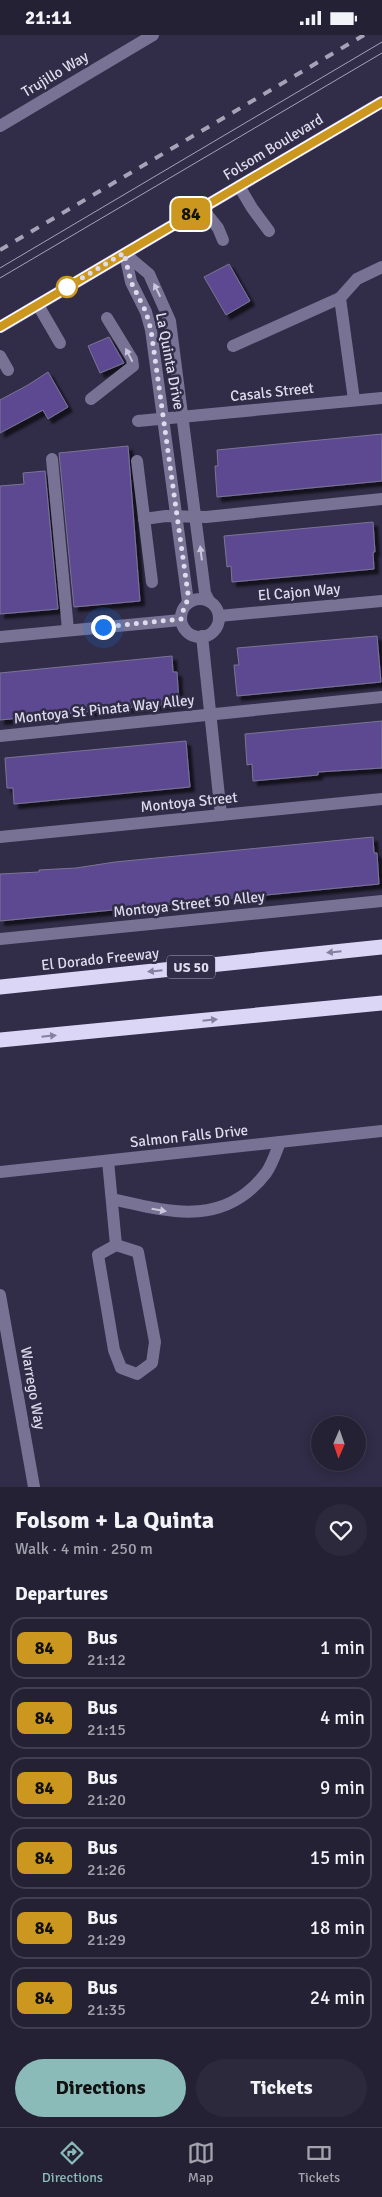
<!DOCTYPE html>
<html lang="en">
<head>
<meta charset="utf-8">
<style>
  body { margin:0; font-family:Signika,sans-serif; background:#2d293d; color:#f1f3f6; height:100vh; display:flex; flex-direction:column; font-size:19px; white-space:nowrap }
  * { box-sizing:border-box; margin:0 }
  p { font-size:16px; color:#a3a3ad }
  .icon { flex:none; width:28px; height:28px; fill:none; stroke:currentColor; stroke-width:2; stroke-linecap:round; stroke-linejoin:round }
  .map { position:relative; height:1452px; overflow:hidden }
  .drawer { display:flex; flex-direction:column; background:#252135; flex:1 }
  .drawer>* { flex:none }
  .badge { padding:0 10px; border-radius:8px; font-size:18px; line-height:32px }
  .needle { width:32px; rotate:182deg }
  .controls { position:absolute; left:311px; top:1381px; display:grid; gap:10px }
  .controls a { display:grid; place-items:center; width:55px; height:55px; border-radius:50%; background:#252135; box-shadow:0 2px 12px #0003,0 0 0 1px #423e50; font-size:25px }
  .you { position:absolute; width:25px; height:25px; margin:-12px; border:4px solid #fff; border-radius:50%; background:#1a73e8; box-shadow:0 0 0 8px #1a73e833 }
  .map>.badge { position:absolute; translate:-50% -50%; box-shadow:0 0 0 2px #fff }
  h2 { padding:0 15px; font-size:19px; line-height:45px }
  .round { display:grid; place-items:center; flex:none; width:52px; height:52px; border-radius:26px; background:#2d293d }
  .head { display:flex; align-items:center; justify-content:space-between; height:85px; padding:0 15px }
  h1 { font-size:24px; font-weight:800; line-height:38px }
  .primary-button { display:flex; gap:10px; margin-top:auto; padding:10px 15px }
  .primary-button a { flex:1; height:58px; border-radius:30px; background:#8bbbb9; color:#111; font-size:20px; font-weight:800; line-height:58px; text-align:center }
  .primary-button a+a { background:#2d293d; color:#f1f3f6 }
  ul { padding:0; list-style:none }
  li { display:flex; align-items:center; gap:15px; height:62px; margin:0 10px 8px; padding:0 5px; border:2px solid #423e50; border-radius:15px }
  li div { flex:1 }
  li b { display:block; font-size:19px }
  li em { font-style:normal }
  li .badge { min-width:55px; font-weight:700; text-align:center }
  .status { display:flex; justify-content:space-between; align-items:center; height:35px; padding:0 25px; background:#252135; direction:ltr }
  .status svg { height:14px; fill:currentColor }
  .tab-bar { display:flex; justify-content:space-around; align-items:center; height:70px; border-top:1px solid #423e50; background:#252135; font-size:14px; color:#a3a3ad }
  .tab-bar a { display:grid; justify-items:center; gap:2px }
  .tab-bar .selected { color:#8bbbb9 }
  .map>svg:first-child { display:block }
  .building { fill:#5b4991; stroke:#7b7595; filter:url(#shadow) }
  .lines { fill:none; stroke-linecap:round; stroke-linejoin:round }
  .minor { stroke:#787294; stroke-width:12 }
  .major { stroke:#c0b3f8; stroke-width:12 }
  .highway { stroke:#dbd5f6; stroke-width:15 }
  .tram { stroke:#a6a2b7; stroke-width:1 }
  .rail { stroke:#a6a2b7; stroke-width:4; stroke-dasharray:9 9; stroke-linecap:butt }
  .oneway { fill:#cac6db }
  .oneway2 { fill:#86809e }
  .line-casing { stroke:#fff; stroke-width:11 }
  .line { stroke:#cb971e; stroke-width:8 }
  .walk { stroke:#dedbed; stroke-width:5; stroke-dasharray:0 9 }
  .stop-dot { fill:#fff; stroke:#cb971e; stroke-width:2.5 }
  .labels { text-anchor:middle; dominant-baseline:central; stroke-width:5; stroke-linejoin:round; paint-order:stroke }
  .shield { fill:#312c47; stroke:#aaa6bb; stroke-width:1 }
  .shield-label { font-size:14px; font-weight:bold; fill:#dedbed }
  .street-label { font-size:15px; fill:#dedbed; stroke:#312c47 }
</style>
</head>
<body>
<div class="status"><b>21:11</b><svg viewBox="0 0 49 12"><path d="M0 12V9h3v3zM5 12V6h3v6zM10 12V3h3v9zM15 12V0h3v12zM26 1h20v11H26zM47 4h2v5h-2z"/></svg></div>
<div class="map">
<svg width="382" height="1452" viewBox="0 0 382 1452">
  <defs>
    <filter id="shadow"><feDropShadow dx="4.5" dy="4.5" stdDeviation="1" flood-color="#0009"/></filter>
  </defs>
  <rect width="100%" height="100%" fill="#312c47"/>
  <g class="building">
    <path d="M229,229L250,266L226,280L204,242Z"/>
    <path d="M109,302L124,328L100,338L88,311Z"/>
    <path d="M48,337L68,372L48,384L43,375L0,398V365L28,350Z"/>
    <path d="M382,399V446L217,462L215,431H218L217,415Z"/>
    <path d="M128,411L140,566L74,572L59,418Z"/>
    <path d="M45,436L58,574L0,579V451L24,449L23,438Z"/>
    <path d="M373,487L375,517H373L374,534L232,547L231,531L227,532L224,501Z"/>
    <path d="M377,601L381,647L237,661L234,630H239L237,613Z"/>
    <path d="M172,621L173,637H177L179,668L0,685V638Z"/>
    <path d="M382,686V733L318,737V740L253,746L252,729L247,730L245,699Z"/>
    <path d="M186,706L190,752L14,769L13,753H7L5,723Z"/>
    <path d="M373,802L374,818H377L379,849L0,886V839L39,837V835L76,833L115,827Z"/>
  </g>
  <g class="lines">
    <g class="minor">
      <path d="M0,91L153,0"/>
      <path d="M239,151L252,173L269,196"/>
      <path d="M202,173L218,193L223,205"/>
      <path d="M125,219L149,239L170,286L205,558L209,566"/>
      <path d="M125,219L131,247L146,277L151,295L188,567"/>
      <path d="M38,270L60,308"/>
      <path d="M233,311L340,263"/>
      <path d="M0,321L8,335"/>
      <path d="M91,364L133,331L132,324L107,283"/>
      <path d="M354,365L340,263L357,244L382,232"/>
      <path d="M138,386L382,363"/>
      <path d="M52,424L68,595"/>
      <path d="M137,426L152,547"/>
      <path d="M144,484L166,481L206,482L382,464"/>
      <circle cx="200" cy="583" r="19"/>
      <path d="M219,581L382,566"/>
      <path d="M202,601L221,780"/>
      <path d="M0,602L181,585"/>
      <path d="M0,701L382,662"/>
      <path d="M0,802L382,764"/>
      <path d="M0,904L382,866"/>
      <path d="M108,1126L116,1210"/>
      <path d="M0,1137L382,1096"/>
      <path d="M112,1164C169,1177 224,1193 266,1138C272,1130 276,1117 280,1107"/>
      <path d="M116,1210L138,1217L155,1307L152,1328L137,1339L121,1333L114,1315L98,1220Z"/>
      <path d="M0,1260L34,1452"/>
    </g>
    <path class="major" d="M0,292L382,67"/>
    <g class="highway">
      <path d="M0,952L382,912"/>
      <path d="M0,1005L382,968"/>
    </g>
    <g class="tram">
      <path d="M0,233L382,7"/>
      <path d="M0,243L382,18"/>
    </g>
    <path class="rail" d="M0,215L364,0"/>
  </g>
  <defs><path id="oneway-solid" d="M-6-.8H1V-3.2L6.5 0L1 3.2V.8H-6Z" transform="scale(1.25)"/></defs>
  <g class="oneway">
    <use href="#oneway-solid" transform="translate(157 255) rotate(-116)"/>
    <use href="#oneway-solid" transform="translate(129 320) rotate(-117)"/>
    <use href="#oneway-solid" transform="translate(201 518) rotate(-97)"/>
    <use href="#oneway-solid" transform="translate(159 1175) rotate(10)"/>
  </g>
  <g class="oneway2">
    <use href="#oneway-solid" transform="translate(334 917) rotate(174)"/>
    <use href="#oneway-solid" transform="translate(155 936) rotate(174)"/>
    <use href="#oneway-solid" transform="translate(210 985) rotate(-6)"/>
    <use href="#oneway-solid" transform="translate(49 1001) rotate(-6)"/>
  </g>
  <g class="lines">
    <g class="line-casing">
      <path id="line" d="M0,292L382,67"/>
    </g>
    <use href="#line" class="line"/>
    <path class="walk" d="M67,252L124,218L131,247L146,277L151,295L188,559C188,569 182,574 181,584L103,592"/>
  </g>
  <circle class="stop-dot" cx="67" cy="252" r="10"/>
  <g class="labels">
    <rect class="shield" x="167" y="920.5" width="48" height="23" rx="4"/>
    <g class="shield-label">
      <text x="191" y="932">US 50</text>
    </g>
    <g class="street-label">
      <text transform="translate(55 39) rotate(-31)">Trujillo Way</text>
      <text transform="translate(273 112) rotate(-31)">Folsom Boulevard</text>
      <text transform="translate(170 326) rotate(79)">La Quinta Drive</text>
      <text transform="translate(272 357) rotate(-6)">Casals Street</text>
      <text transform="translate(299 557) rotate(-5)">El Cajon Way</text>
      <text transform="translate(104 674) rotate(-6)">Montoya St Pinata Way Alley</text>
      <text transform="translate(189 767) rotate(-6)">Montoya Street</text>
      <text transform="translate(189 869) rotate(-6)">Montoya Street 50 Alley</text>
      <text transform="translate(100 924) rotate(-6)">El Dorado Freeway</text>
      <text transform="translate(189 1101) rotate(-6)">Salmon Falls Drive</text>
      <text transform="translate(33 1353) rotate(80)">Warrego Way</text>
    </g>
  </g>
</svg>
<div class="controls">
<a><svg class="needle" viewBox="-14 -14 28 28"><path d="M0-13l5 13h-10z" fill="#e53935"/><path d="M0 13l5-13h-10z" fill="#a3a3ad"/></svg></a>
</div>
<div class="you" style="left:103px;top:592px"></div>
<b class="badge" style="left:191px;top:179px;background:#cb971e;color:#111">84</b>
</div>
<section class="drawer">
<div class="head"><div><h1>Folsom + La Quinta</h1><p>Walk · 4 min · 250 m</p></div><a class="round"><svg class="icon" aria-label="heart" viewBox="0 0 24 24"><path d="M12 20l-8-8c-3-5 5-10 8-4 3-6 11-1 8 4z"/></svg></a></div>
<h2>Departures</h2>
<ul>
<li><span class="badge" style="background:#cb971e;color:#111">84</span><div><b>Bus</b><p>21:12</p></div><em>1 min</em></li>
<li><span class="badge" style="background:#cb971e;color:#111">84</span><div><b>Bus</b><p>21:15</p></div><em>4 min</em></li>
<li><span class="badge" style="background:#cb971e;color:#111">84</span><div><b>Bus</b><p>21:20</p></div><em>9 min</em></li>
<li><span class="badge" style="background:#cb971e;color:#111">84</span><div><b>Bus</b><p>21:26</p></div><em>15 min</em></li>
<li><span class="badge" style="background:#cb971e;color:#111">84</span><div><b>Bus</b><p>21:29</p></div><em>18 min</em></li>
<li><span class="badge" style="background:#cb971e;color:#111">84</span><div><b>Bus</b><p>21:35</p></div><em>24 min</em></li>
</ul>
<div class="primary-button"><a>Directions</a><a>Tickets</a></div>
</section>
<nav class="tab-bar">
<a class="selected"><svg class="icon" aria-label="directions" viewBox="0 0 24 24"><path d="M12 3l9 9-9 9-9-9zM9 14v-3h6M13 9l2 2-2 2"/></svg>Directions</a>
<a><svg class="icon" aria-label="map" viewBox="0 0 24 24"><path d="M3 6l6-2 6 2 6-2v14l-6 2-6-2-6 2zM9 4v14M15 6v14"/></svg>Map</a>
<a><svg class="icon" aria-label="tickets" viewBox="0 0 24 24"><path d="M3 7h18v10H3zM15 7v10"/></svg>Tickets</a>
</nav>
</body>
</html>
